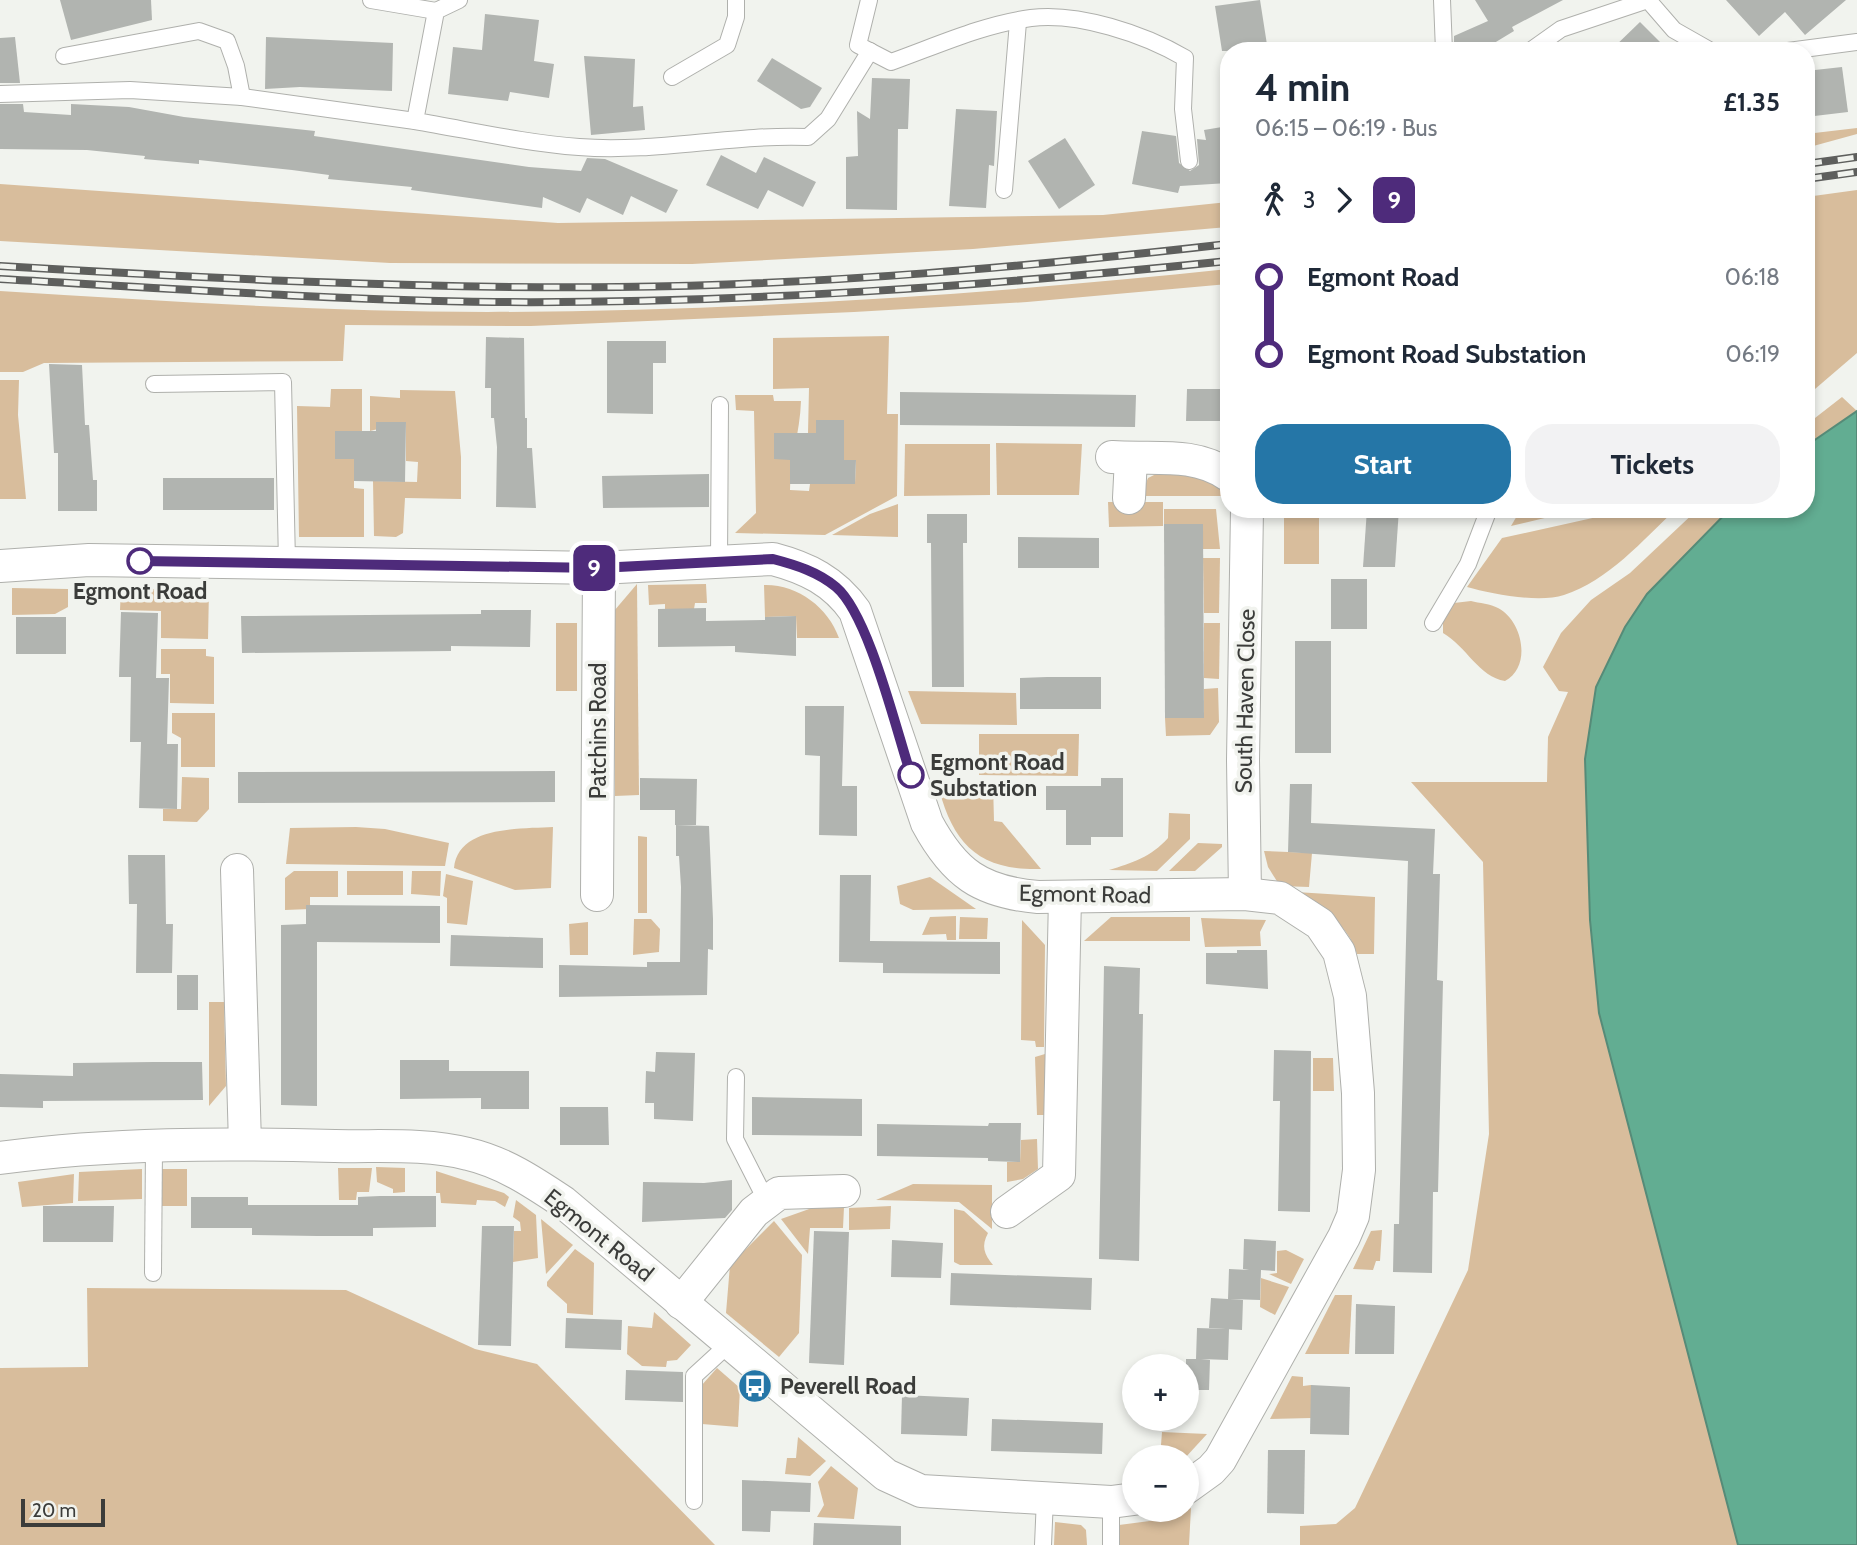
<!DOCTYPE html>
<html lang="en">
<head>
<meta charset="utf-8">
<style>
  body { margin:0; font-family:Cabin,sans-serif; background:#f2f2f3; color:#1f2937; height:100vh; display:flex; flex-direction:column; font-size:26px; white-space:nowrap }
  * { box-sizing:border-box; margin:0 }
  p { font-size:23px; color:#747a83 }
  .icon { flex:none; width:38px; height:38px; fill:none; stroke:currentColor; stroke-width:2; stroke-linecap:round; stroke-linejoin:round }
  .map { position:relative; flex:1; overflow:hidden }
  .details { position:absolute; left:1220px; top:42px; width:595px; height:476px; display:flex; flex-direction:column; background:#fff; border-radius:28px; box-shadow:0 4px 10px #0003 }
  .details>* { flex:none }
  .badge { padding:0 14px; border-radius:10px; font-size:24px; line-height:46px }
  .fabs { position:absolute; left:1122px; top:1354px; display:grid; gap:14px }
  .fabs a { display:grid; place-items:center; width:77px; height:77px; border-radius:50%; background:#fff; box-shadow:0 4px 10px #0003; font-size:35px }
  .scale { position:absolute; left:21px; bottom:18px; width:84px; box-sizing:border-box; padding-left:7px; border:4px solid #3b3c3a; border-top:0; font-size:19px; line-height:24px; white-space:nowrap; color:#3b3c3a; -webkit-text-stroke:5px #f1f3ee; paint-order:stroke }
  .map>.badge { position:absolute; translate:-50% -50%; box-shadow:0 0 0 4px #fff }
  .legs { display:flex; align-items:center; gap:10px; height:77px; padding:0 35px; font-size:23px }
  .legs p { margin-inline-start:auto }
  .summary { display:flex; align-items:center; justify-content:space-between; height:119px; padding:0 35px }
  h1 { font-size:38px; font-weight:800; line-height:52px }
  .button { display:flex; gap:14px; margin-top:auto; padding:14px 35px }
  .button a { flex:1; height:80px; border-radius:28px; background:#2576a7; color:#fff; font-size:28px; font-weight:800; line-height:80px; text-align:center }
  .button a+a { background:#f2f2f3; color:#1f2937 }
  ul { padding:0 35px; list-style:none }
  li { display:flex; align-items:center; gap:24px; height:77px; font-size:26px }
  li i { display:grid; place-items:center; width:10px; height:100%; margin:0 9px; background:currentColor }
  li i::after { content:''; width:18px; height:18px; margin:-9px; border:5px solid; border-radius:50%; background:#fff }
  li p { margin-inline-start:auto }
  li:first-child i { background:linear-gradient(#0000 50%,currentColor 0) }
  li:last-child i { background:linear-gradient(currentColor 50%,#0000 0) }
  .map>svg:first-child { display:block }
  .green { fill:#d8bd9c }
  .water { fill:#62ad92; stroke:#568b78; stroke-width:2 }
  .building { fill:#b1b4b0 }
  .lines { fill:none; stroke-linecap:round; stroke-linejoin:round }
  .service-casing { stroke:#afb0ac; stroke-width:18 }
  .minor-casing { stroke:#afb0ac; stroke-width:34 }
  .service { stroke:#fff; stroke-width:16 }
  .minor { stroke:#fff; stroke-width:32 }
  .rail-casing { stroke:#5e5f5d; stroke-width:8 }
  .rail { stroke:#f1f3ee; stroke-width:5; stroke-dasharray:16; stroke-linecap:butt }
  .line-1-casing { stroke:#fff; stroke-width:16 }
  .line-1 { stroke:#4e2b7b; stroke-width:10 }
  .stop-1-dot { fill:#fff; stroke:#4e2b7b; stroke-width:3.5 }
  .labels { text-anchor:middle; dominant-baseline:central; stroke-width:7; stroke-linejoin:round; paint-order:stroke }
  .stop-label { font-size:23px; font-weight:bold; fill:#3b3c3a; stroke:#f1f3ee }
  .street-label { font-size:23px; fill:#3b3c3a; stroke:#f1f3ee }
  .poi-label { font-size:23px; font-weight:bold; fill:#3b3c3a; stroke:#f1f3ee; text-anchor:start }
</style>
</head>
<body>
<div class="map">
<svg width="1857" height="1545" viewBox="0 0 1857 1545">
  <rect width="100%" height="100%" fill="#f1f3ee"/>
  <g class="green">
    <path d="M1857,128V134L1806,148V134Z"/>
    <path d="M0,184L558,223L1103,215L1228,202V227L973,249L692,264L390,263L0,241Z"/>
    <path d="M1857,190V353L1815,389L1806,387V197Z"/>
    <path d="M1228,269V284L1027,302L854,312L531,326L345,325L343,361L44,363L23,372H0V291C162,301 325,312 488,312C736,311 982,295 1228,269Z"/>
    <path d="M889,336L887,414H898L897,496L825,535L735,533L756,513L754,411L736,410L735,395H773L774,401H801C800,433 790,459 790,490L809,491L810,484L855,483L856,460H844V420H816V434L808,433L809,388L773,389V338Z"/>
    <path d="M0,380H19L18,415L26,499H0Z"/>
    <path d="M331,389H362V431H335V458L354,459V488L364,489V537H299L297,406L330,407Z"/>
    <path d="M400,390L455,391L461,457V499L405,498L403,533L396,537L374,536L373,481L417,482L418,462L406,461V422L370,431V396L400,398Z"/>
    <path d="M1842,397L1857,411V1545H1300V1526L1336,1524L1355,1508L1468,1270L1489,1134L1483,862L1411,782H1547L1548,737L1568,692L1559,691L1543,667L1561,633L1591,600L1630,573L1698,509H1806V425Z"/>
    <path d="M996,443L1082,444L1079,495H997Z"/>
    <path d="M905,444H990V495L904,496Z"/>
    <path d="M1162,471C1184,474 1214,473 1224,496H1141L1148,478Z"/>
    <path d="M1108,502H1163V526L1109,527Z"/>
    <path d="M898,504V537L832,535L870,514Z"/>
    <path d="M1164,509H1216L1220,549H1203V524H1164Z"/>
    <rect x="1284" y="509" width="35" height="55"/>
    <path d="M1521,509H1582L1511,526Z"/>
    <path d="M1633,509H1676C1643,540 1608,581 1564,595C1539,603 1491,594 1467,587L1502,538Z"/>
    <path d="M1203,558H1220L1219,613H1204Z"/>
    <path d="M637,584L639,795L615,796L614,611Z"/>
    <path d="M706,584L707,603H695L694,609H665V604L649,605L648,585Z"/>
    <path d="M764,585C797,584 828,607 839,638H797L796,616L765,617Z"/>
    <path d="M12,588L68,589V607L55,614L12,615Z"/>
    <path d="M121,589H209L208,639L161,638V611L120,610Z"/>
    <path d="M1471,601C1479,603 1491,604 1498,608C1523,621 1532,667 1505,681C1479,677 1466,646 1443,633V616L1454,603Z"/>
    <rect x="556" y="623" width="21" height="68"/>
    <path d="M1204,623H1220L1219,679L1204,678Z"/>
    <path d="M161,649H206V656L214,657V704L170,703V674H161Z"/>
    <path d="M1218,688L1219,722L1210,735L1166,736L1165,718H1204V689Z"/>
    <path d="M908,691L1016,693L1017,725L921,724Z"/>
    <path d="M172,713H215V767H181V738L172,733Z"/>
    <path d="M979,734H1079L1078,776L979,775Z"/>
    <path d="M182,777L209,778V809L197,822L163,821V809H181Z"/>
    <path d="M937,781L993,783L994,821L1002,822L1041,869C976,871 951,841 937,781Z"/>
    <path d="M1169,813L1190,814V839L1157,871L1109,870C1132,863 1151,857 1168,838Z"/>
    <path d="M356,827L385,829L449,843L445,866L286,864L290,828Z"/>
    <path d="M553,827L551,888L515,890L454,868C458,825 522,829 553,827Z"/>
    <path d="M638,836L647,837V913H638Z"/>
    <path d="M1198,843L1222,844V847L1195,871H1169Z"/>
    <path d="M1264,851L1312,853L1309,887L1280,886L1268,867Z"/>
    <path d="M294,871H338V897H310V909L285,910V878Z"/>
    <rect x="347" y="871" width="56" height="24"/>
    <path d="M412,871H441L440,896L411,894Z"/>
    <path d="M446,874L473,881L467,925L447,923V898L443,896Z"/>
    <path d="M930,877L976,909L913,910L900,904L897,886Z"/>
    <path d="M1296,892L1375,897L1374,954H1357C1348,923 1321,909 1296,892Z"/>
    <path d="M956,916V940H947L946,934L922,935L930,917Z"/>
    <path d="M960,917L988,918L987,939H959Z"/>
    <path d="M1111,917H1190V941H1084Z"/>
    <path d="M1201,918L1266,920L1260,932L1261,946L1205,947Z"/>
    <path d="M634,919H651L660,929L659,952L633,955Z"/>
    <path d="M1022,920L1045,945L1044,1047H1036L1035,1041L1021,1040Z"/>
    <path d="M588,922V955H570L569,924Z"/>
    <path d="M209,1002H224L226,1086L209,1106Z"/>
    <path d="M1045,1054V1115H1037L1035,1057Z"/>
    <path d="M1313,1058H1333L1334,1091H1313Z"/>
    <path d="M1037,1139L1038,1169L1023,1179L1007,1182V1162H1020L1021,1140Z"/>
    <path d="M376,1167L405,1168V1192L393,1193V1189L377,1182Z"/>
    <path d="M338,1168H372L369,1192H357L356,1200H339Z"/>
    <path d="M142,1169V1199L78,1201L79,1172Z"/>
    <rect x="160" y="1169" width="27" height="37"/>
    <path d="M436,1171L504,1193L509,1197L505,1207L495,1201L477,1200L476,1205L441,1203L440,1193H436Z"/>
    <path d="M74,1174L73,1203L22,1207L18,1182Z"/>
    <path d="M913,1184L992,1185V1229L959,1202L876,1200Z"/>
    <path d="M516,1200L536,1215L538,1258L513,1262L514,1231H521L520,1222L513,1217Z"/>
    <path d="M891,1206L890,1229L849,1230V1208Z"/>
    <path d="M844,1207L843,1228H810L808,1254L781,1219L812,1208Z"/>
    <path d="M954,1209L964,1211L988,1233C981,1246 984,1254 993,1265H960L954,1262Z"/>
    <path d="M541,1219L573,1245L546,1274Z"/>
    <path d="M774,1221L802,1255L799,1333L779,1357L726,1313L730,1265Z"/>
    <path d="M1382,1230L1380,1261H1376L1373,1270L1353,1269L1371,1231Z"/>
    <path d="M575,1249L594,1263L593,1315L567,1313V1304L547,1286V1282Z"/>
    <path d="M1286,1250L1304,1259L1291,1284L1269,1274L1277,1273V1251Z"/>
    <path d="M1261,1278L1289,1287L1275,1315L1260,1307Z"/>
    <path d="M87,1288L346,1290L475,1349L537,1364L715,1545H0V1368L88,1367Z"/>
    <path d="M1335,1295H1352L1349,1354H1305Z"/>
    <path d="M654,1312L691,1345L677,1360L667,1361L666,1367L642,1366L627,1354L628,1326L652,1328Z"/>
    <path d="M717,1368L740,1388L738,1427L702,1424L701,1386Z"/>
    <path d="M1292,1376L1303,1377V1386L1311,1385V1418L1270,1419Z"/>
    <path d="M1162,1432L1207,1434L1185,1458H1160Z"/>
    <path d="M798,1437L826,1461L810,1476L785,1474L787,1458H796Z"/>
    <path d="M831,1466L858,1488L854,1519L817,1517L824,1505L818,1482Z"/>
    <path d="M1191,1508L1189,1545H1118L1119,1525L1165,1519Z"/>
    <path d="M1055,1522L1081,1525L1086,1530L1087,1545H1054Z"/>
  </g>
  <path class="water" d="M1857,411V1545H1738L1599,1013L1590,920L1585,759L1596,687L1625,627L1647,594L1730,509H1806V446Z"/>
  <g class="building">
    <path d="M60,0H151L152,20L71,40Z"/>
    <path d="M1260,0L1268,51H1222L1215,6Z"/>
    <path d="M1475,0H1563L1512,27L1514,31L1481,51H1454V36L1488,21Z"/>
    <path d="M1726,0H1846L1805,35L1785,12L1759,36Z"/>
    <path d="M485,14L539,20L534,61L554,64L549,98L510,92L508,101L448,94L453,47L482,50Z"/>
    <path d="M1640,22L1669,51H1610Z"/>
    <path d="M15,37L20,83H0V38Z"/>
    <path d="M266,37L393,43L392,91L300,87L265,89Z"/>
    <path d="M584,56L635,59L633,107L643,106L645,130L591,135Z"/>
    <path d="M772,58L822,88L810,107L801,109L757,81Z"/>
    <path d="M1842,67L1848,112L1806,117V71Z"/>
    <path d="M872,78L910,79L908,129H898L897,210L846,209V157L858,156L857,111L870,119Z"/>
    <path d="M0,104H23L24,112L71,115V104L129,107L184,117L315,131L314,136L529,167L581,171L587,158L605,159L678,190L666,213L631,196L623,215L587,198L580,213L543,197L542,208L411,190L412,187L328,179L329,175L292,170L199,160V164L144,159L145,156L87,150L0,149Z"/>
    <path d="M956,109L997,111L994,166L989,165L986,208L949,206Z"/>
    <path d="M1228,126V183L1180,186L1178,193L1132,184L1142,131L1176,136L1179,163L1190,171L1199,165L1197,139L1206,140L1204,130Z"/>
    <path d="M1065,138L1095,185L1059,209L1028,161Z"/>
    <path d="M721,155L756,173L764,157L816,182L803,207L768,190L758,209L706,185Z"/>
    <path d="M486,337L524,338L525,418H527V448H532L536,508L496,507L497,447L494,418H491V388H485Z"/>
    <path d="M607,341H666V363H653V414L607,413Z"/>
    <path d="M49,364L82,365L85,425H89L93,480H97V511H58V453H54Z"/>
    <path d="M1187,389H1228V421H1186Z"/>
    <path d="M900,392L1136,395L1135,427L900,425Z"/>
    <path d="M816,420H844V460H856L855,484H790V460L774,459V433H816Z"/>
    <path d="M376,422H406L405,482L354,481V459H335V431H376Z"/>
    <path d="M709,474V507L603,508L602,476Z"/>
    <rect x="163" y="478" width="111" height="32"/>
    <path d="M1367,509H1399L1395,567H1363Z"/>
    <path d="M927,514H967V543H963L964,687H932L931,543H927Z"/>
    <path d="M1164,524H1203L1204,718H1165Z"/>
    <path d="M1018,537L1099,538V568H1018Z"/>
    <rect x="1331" y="579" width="36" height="50"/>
    <path d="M706,608V621L765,620V617L796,616V656L735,652V646L658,647V609Z"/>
    <path d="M481,610H531L530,647L451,646V651L242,653L241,616L481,614Z"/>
    <path d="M121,612L158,613L156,678H169L167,744H178L177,809L139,808L141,742H130L131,677H119Z"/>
    <rect x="16" y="617" width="50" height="37"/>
    <rect x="1295" y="641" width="36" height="112"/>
    <path d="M1047,677H1101V709H1020V678Z"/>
    <path d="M805,706H844L842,786H857V836L819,835L820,756L805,755Z"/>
    <path d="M555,771V802L238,803V772Z"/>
    <path d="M640,778L697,779L696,825H675V810H640Z"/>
    <path d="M1101,778H1123V837H1091V845H1066V810H1046V786H1101Z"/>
    <path d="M1290,784H1312L1311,823L1435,829L1433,874H1440L1437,980L1443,981L1438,1192H1433L1432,1273L1393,1272L1394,1224H1399L1408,861L1288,852Z"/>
    <path d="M676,825L709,826L713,919V950L708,949L707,995L559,997V965L647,967V962H680L681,887L679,856H676Z"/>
    <path d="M128,855H165L166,924H173L172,973H136L137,904H129Z"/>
    <path d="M840,875H871L870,941L1000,942V974L883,973V963L839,962Z"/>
    <path d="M306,905L440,906V943L317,942V1106L281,1105V925L306,924Z"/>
    <path d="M451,935L543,938V968L450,966Z"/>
    <path d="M1237,950H1267L1268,989L1206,984V953H1237Z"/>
    <path d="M1104,966L1140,968L1139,1014H1143L1139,1261L1099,1259Z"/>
    <rect x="177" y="975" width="21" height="35"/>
    <path d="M1274,1050L1311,1051L1310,1212L1278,1211L1280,1101H1273Z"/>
    <path d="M656,1052L695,1053L693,1121L654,1119V1103H645L646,1071L655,1072Z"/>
    <path d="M400,1060H449V1071H529V1109H481V1098L400,1099Z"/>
    <path d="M153,1062H202L203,1100L43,1101V1108L0,1107V1074L73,1076V1063Z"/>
    <path d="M752,1097L862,1099V1136L752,1135Z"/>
    <path d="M560,1107H608L609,1145H560Z"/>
    <path d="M989,1123H1021L1020,1162L988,1161V1158L877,1156V1124L988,1126Z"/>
    <path d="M732,1180V1210L725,1218L642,1222L643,1182L704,1183Z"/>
    <path d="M380,1196H436V1227L373,1228V1236H317L252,1235V1228H191V1197H248V1205H358V1197Z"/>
    <path d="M43,1206H114L113,1242H43Z"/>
    <path d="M482,1226H514L511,1346L478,1345Z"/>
    <path d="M814,1231L849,1232L844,1365L809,1363Z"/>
    <path d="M1244,1239L1276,1241L1275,1271L1261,1270L1260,1300L1230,1299L1243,1300L1242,1330L1209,1328L1211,1298L1228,1299L1229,1269L1249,1270L1243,1269Z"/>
    <path d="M892,1240L943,1243L941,1278L891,1277Z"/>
    <path d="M951,1273L1092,1278L1091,1310L950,1305Z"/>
    <path d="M1356,1304L1395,1306L1394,1354H1355Z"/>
    <path d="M566,1318L622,1320L621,1350L565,1348Z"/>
    <path d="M1197,1328L1229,1329L1228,1360L1201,1359L1210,1360L1209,1390H1186V1359H1196Z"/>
    <path d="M626,1370L683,1372V1402L625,1400Z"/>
    <path d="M1311,1385L1350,1387L1349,1435L1310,1434Z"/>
    <path d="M902,1395L969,1398L967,1436L901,1434Z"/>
    <path d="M992,1419L1103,1423L1102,1454L991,1451Z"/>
    <path d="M1268,1450H1305L1304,1514L1267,1513Z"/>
    <path d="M742,1480L811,1483L810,1512L771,1511L770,1532L742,1531Z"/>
    <path d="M814,1523L901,1526V1545H813Z"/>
  </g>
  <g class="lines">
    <g class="service-casing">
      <g id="service">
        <path d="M371,0L436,11"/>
        <path d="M459,0L436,11L415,121C469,130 524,143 579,147C656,153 731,134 808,137L828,119L870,51"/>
        <path d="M869,0L858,45L891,62C936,46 984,24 1031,18C1078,12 1144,34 1185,58L1183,109L1189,161"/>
        <path d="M1442,0L1444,51"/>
        <path d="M1530,51L1561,29L1648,0L1674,30L1711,51"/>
        <path d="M1788,51L1857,42"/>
        <path d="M64,56L199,31L227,41L236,66L242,97"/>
        <path d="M672,77L727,45L736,17V0"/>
        <path d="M0,94L130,90L242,97L415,121"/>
        <path d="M1004,190L1018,22"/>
        <path d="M154,384L283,382L287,562"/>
        <path d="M719,561L720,405"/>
        <path d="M1433,623L1468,564L1489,509"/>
        <path d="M736,1077L735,1139L767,1202"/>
        <path d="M153,1273L154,1147"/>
        <path d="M694,1501V1376L730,1343"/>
        <path d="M1111,1502V1545"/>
        <path d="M1043,1545L1045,1498"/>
      </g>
    </g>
    <g class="minor-casing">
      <g id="minor">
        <path d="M1112,457C1152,460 1194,451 1228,475"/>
        <path d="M1129,498L1131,458"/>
        <path d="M0,566L89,560L599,568L773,559C807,568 834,581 855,611L927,823C954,873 980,892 1038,897L1245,894L1280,898L1320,924L1339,952L1350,996L1358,1093L1359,1170L1353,1216L1344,1237L1220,1460L1211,1470L1186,1488"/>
        <path d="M237,870L245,1144"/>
        <path d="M1245,894L1243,760L1247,509"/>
        <path d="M597,895L599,568"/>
        <path d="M0,1158C111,1143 224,1143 335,1146C379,1147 425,1143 468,1154C503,1162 533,1182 563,1202L886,1475L921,1491L1111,1502L1134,1499"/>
        <path d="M1007,1212L1059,1175L1065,897"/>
        <path d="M681,1303L754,1212L779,1193L844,1191"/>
      </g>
    </g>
    <use href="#service" class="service"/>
    <use href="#minor" class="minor"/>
    <g class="rail-casing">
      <g id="rail">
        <path d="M1806,164L1857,157"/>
        <path d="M1806,179L1857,172"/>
        <path d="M0,266C206,278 412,289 618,287C822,285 1026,267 1228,244"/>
        <path d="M0,279C164,288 329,300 494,302C740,304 984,286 1228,261"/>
      </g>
    </g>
    <use href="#rail" class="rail"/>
  </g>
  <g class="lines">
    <g class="line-1-casing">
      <path id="line-1" d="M140,561L599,568L773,559C796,565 818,572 836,587C869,615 896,730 911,775"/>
    </g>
    <use href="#line-1" class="line-1"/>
  </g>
  <defs>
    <g id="bus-disc" transform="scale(1.75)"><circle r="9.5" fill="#2576a7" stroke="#f1f3ee"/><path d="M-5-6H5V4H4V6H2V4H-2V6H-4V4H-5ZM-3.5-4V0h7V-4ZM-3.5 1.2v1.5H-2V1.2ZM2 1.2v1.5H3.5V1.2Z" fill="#fff"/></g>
  </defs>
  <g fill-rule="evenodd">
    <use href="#bus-disc" x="755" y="1386"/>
  </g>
  <g class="stop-1-dot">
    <circle cx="140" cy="561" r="12"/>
    <circle cx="911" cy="775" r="12"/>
  </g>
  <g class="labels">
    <g class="stop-label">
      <text x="140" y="591">Egmont Road</text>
      <text x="930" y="762" text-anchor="start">Egmont Road<tspan x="930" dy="26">Substation</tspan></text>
    </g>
    <g class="street-label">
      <text transform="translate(1245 701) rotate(-89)">South Haven Close</text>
      <text transform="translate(598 731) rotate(-90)">Patchins Road</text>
      <text transform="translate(1085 894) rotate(1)">Egmont Road</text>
      <text transform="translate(599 1235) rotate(39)">Egmont Road</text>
    </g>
    <g class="poi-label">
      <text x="780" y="1386">Peverell Road</text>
    </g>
  </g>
</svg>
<div class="fabs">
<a>+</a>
<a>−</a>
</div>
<div class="scale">20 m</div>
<b class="badge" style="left:594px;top:568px;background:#4e2b7b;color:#fff">9</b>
<section class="details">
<div class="summary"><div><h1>4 min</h1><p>06:15 – 06:19 · Bus</p></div><b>£1.35</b></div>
<div class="legs"><svg class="icon" aria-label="walk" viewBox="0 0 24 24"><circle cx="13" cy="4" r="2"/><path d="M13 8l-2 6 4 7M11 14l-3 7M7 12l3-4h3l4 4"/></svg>3<svg class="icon" aria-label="forward" viewBox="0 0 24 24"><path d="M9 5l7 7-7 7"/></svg><b class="badge" style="background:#4e2b7b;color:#fff">9</b></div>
<ul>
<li><i style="color:#4e2b7b"></i><b>Egmont Road</b><p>06:18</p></li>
<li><i style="color:#4e2b7b"></i><b>Egmont Road Substation</b><p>06:19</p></li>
</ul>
<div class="button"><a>Start</a><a>Tickets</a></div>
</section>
</div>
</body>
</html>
